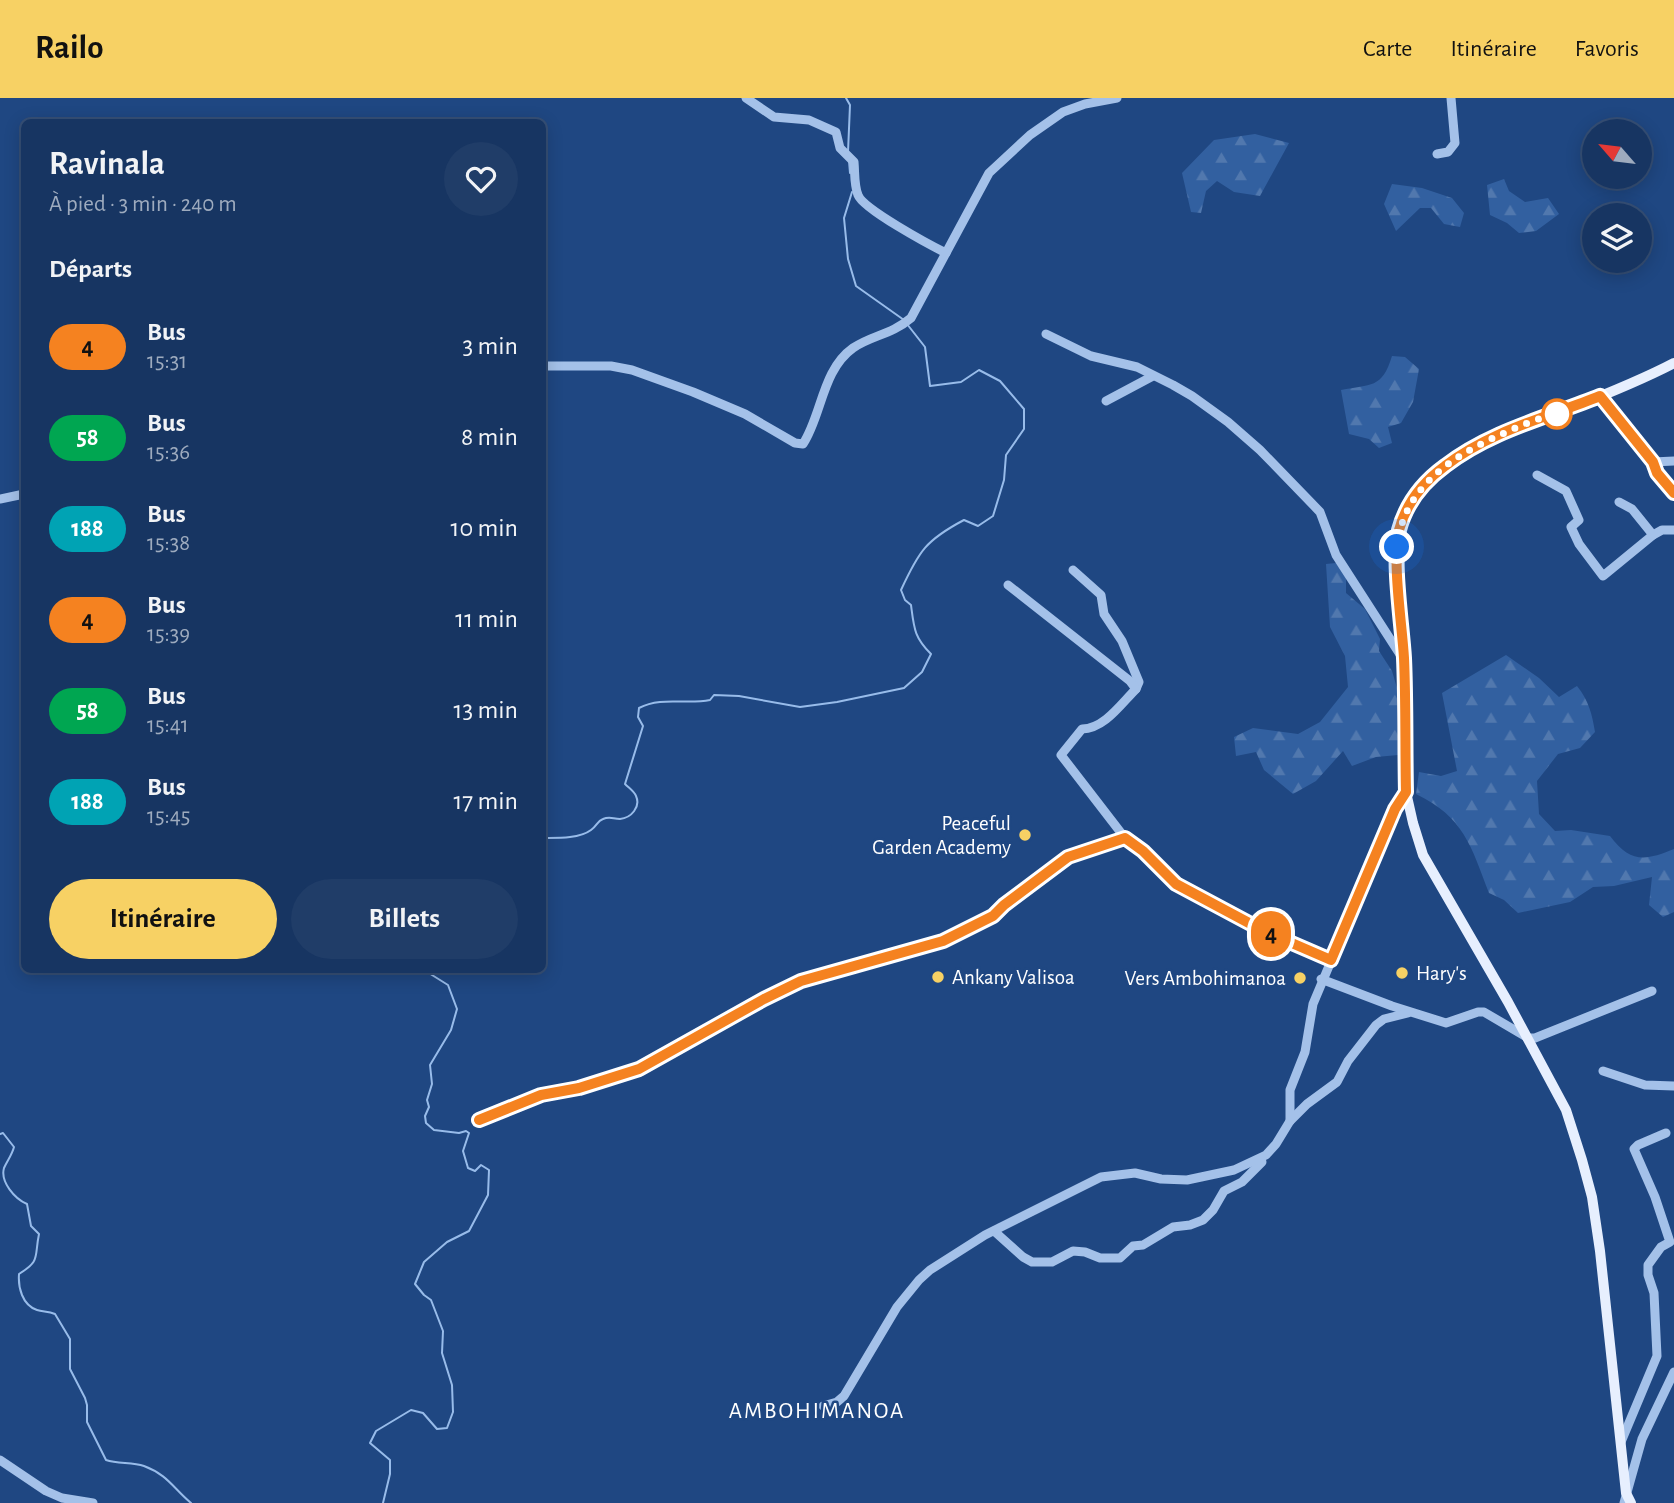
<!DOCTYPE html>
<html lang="fr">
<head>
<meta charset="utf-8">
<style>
  body { margin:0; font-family:"Alegreya Sans",sans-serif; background:#203d68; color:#f1f3f6; height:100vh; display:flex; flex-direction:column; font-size:26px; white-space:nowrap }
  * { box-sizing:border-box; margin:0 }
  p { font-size:23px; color:#9eabbe }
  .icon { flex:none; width:38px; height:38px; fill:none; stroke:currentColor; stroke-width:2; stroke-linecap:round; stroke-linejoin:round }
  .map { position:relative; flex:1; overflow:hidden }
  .sheet { position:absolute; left:21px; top:21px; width:525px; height:854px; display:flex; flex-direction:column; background:#173562; border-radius:10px; box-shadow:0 4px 18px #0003,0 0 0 2px #365077 }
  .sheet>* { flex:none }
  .badge { padding:0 14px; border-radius:23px; font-size:24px; line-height:46px }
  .needle { width:46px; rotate:298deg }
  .controls { position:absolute; left:1582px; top:21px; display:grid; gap:14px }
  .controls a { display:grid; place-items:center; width:70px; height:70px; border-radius:50%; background:#173562; box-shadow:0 4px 18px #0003,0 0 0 2px #365077; font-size:35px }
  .you { position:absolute; width:35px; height:35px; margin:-18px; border:5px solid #fff; border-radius:50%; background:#1a73e8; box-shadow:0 0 0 10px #1a73e833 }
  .map>.badge { position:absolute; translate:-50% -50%; box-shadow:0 0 0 4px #fff }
  h2 { padding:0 28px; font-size:26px; line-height:63px }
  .round { display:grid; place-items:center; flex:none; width:74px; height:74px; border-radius:37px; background:#203d68 }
  .headline { display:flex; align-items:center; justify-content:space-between; height:119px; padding:0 28px }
  h1 { font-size:33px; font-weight:700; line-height:52px }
  .button { display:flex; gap:14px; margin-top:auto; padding:14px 28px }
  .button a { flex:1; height:80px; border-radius:42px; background:#f7d164; color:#111; font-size:28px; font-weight:700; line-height:80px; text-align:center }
  .button a+a { background:#203d68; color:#f1f3f6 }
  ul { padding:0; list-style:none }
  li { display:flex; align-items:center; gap:21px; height:91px; padding:0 28px }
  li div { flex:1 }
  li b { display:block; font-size:26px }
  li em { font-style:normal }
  li .badge { min-width:77px; font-weight:700; text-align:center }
  header { display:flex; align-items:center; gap:42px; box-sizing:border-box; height:98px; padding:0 35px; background:#f7d164; color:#111 }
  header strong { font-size:33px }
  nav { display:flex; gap:38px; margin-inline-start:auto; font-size:24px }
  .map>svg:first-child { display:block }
  .forest { fill:url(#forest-firs) }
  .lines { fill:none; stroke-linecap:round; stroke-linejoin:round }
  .stream { stroke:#98bcea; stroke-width:2 }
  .minor { stroke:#a4c1e9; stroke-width:9 }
  .major { stroke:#e7effe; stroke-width:10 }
  .line-casing { stroke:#fff; stroke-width:16 }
  .line { stroke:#f58220; stroke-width:10 }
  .walk { stroke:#fff; stroke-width:7; stroke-dasharray:0 12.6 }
  .stop-dot { fill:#fff; stroke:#f58220; stroke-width:3.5 }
  .poi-dot { fill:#f7d164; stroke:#1f4782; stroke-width:2.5 }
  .labels { text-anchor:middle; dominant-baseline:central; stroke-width:5; stroke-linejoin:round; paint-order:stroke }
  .poi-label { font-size:21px; fill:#fff; stroke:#1f4782; text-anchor:end }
  .neighbourhood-label { font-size:23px; letter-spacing:2px; fill:#fff; stroke:#1f4782 }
</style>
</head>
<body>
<header>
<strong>Railo</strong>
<nav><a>Carte</a><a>Itinéraire</a><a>Favoris</a></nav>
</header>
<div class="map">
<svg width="1674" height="1405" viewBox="0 0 1674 1405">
  <defs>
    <pattern id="forest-firs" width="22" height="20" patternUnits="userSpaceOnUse" patternTransform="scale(1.75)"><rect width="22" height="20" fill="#3260a0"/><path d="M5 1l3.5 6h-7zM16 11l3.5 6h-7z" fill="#5178ae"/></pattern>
  </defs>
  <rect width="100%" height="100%" fill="#1f4782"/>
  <g class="forest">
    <path d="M1255,36L1289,45L1260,98L1234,94L1217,83L1206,93L1201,115L1191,114L1182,75L1214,42Z"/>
    <path d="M1504,81L1509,93L1525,104L1548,100L1559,116L1536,133L1519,135L1507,125L1490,117L1487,87Z"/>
    <path d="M1392,86L1422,90L1452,100L1464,115L1460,129L1444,126L1431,110H1420L1396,133L1384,106Z"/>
    <path d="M1392,258L1405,259L1419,271L1413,304L1401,325L1388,329L1392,345L1379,350L1369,341L1349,336L1341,292C1371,286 1382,291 1392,258Z"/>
    <path d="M1336,465L1346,478V495L1365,511L1380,541L1379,553L1392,573L1397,590L1398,657L1376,659L1352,668L1343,653L1316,683L1293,696L1264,672L1256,654L1236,658L1234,639L1253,630L1298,636L1320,624L1348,589L1345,558L1330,529L1326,466Z"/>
    <path d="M1506,557L1539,580L1559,599L1577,588C1589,603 1592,616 1595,634L1580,650L1558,656L1537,683L1539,716L1555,733L1571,732L1610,738C1630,765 1645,763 1674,751V814L1663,819L1649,807L1652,779L1614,788L1593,789L1570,804L1518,815L1504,802L1489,795C1471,748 1464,719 1416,696L1419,674L1441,678L1457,673L1442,595Z"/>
  </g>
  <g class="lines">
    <g class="stream">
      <path d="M846,0L850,7L848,54"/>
      <path d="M849,63L850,75"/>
      <path d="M852,94L844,120L848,161L856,188L904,222"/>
      <path d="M542,740C557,740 579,741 591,732C597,728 597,723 603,721C610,718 613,721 620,721C631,720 641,709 636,698C634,693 629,690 625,686L643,628L638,619L639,610C662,598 686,607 710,602L714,597L739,598L800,609L837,604L904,590L922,574L931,556C914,539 914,530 911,507L905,502L901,492C919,453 926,442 964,422L978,428L993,418L1004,382L1006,357L1024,331V311L1000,283L979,272L961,284L930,288L925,249L907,226"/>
      <path d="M0,1036L3,1035L14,1049C12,1057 7,1063 4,1070C0,1084 15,1101 27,1106L31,1128L39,1136C34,1160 41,1162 19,1176C18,1189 22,1207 37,1212C43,1214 48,1213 55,1216L70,1241V1271L85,1300L87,1307V1324L106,1362C118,1366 132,1364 144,1368C168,1377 173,1390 191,1405"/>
      <path d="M383,1405L390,1376V1362L370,1345L376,1333L411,1312L423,1315L437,1331L447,1330L453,1314L452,1287L442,1255L443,1233L431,1202L424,1197L415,1186L424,1164L447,1144L469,1133L488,1097L489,1072L481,1067L475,1073L468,1070L463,1053L469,1035L466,1033L459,1035L434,1032L426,1025L425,1018L429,1009L427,1002L432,986L430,967L451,932L457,911L448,887L424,872"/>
    </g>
    <g class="minor">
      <path d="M746,0L774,19L809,22L836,34L840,50L854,64C855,75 854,87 858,97C863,111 930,147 946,155"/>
      <path d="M1437,56L1448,54L1455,45L1451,0"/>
      <path d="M1046,236L1091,258L1137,269L1173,287L1192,298L1228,324L1260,352L1320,414L1336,457L1403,561"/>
      <path d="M542,268H611L632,272L693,294L745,316L795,345L803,346C822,317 822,272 853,250C872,237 891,237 911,220L989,75L1030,37L1063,14L1085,6L1117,0"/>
      <path d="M1600,298L1653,364L1674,363"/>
      <path d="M1106,303L1153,278"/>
      <path d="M1653,364L1657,375L1674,395"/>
      <path d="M1537,377L1566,393L1579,422L1571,429L1579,446L1603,478L1653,437L1662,432H1674"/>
      <path d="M0,401L24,396"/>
      <path d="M1619,404L1632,411L1653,437"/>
      <path d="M1073,472L1101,497L1104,516L1122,543L1139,584L1136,591C1121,606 1104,631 1082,631L1061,657L1125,740L1143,753L1176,786L1264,833L1331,862"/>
      <path d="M1008,487L1130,583L1136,591"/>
      <path d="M1321,881L1392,908L1446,925L1478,914H1484L1528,940H1535L1652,893"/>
      <path d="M1603,973L1645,987L1674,988"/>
      <path d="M479,1022L541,997L579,990L639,971L764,901L801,883L943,843L993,818L1004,807L1068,759L1084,752L1125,740"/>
      <path d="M1290,1023L1307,1006L1337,984L1348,963L1376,927L1384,921L1408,915"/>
      <path d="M994,1133L1023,1159L1032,1164H1052L1073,1153L1085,1154L1100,1160H1120L1133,1148L1143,1147L1173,1129L1190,1127L1203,1122L1213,1112L1224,1093L1242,1084L1262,1064"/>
      <path d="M823,1308L837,1304L844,1298L897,1209L919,1182L930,1172L985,1137L1101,1079L1135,1075L1161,1081L1187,1082L1234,1072L1266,1057L1276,1046L1290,1023V992L1305,954L1313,906L1395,711L1406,694"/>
      <path d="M1621,1344L1657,1258L1654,1195L1648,1177V1167L1661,1149L1670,1144L1655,1099L1634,1051L1638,1047L1666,1035"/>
      <path d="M0,1362L46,1393L62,1400L93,1405"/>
      <path d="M1624,1405L1642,1341L1674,1274"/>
    </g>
    <path class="major" d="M1631,1405L1626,1395L1600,1153L1592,1099L1582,1062L1566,1012L1508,904L1423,757L1413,725L1406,694L1404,562L1397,449C1406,364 1494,340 1561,314C1599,299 1638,284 1674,265"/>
  </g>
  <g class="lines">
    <g class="line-casing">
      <path id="line" d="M479,1022L541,997L579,990L639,971L764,901L801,883L943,843L993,818L1004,807L1068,759L1125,740L1143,753L1176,786L1264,833L1331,862L1395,711L1406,694C1405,650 1406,605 1404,560C1402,526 1392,464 1399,432C1406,406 1423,384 1445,368C1490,333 1548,319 1600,298L1653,364L1657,375L1674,395"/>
    </g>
    <use href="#line" class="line"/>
    <path class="walk" d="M1397,449C1403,390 1452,358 1502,336C1520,328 1540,319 1557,316"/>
  </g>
  <circle class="stop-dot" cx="1557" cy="316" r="14"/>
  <g class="poi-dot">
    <circle cx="1025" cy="737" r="7"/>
    <circle cx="1402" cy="875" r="7"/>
    <circle cx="938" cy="879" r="7"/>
    <circle cx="1300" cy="880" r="7"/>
  </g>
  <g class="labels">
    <g class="poi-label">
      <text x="1011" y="725">Peaceful<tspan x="1011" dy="24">Garden Academy</tspan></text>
      <text x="1416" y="875" text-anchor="start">Hary's</text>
      <text x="952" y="879" text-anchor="start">Ankany Valisoa</text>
      <text x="1286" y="880">Vers Ambohimanoa</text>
    </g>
    <g class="neighbourhood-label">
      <text x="817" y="1313">AMBOHIMANOA</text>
    </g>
  </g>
</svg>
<div class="controls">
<a><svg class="needle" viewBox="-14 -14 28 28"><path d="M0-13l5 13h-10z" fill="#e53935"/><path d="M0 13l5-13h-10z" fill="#9eabbe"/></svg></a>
<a><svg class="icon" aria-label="layers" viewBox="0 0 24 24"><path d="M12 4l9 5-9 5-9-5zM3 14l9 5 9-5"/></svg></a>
</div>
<div class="you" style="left:1397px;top:449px"></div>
<b class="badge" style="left:1271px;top:836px;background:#f58220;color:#111">4</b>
<section class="sheet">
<div class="headline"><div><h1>Ravinala</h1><p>À pied · 3 min · 240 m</p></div><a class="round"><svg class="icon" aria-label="heart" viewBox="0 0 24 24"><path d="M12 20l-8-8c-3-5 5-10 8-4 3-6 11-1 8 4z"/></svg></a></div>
<h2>Départs</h2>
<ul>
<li><span class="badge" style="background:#f58220;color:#111">4</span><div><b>Bus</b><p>15:31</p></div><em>3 min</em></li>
<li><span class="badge" style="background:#00a651;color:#fff">58</span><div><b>Bus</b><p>15:36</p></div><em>8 min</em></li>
<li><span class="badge" style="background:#00a3b4;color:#fff">188</span><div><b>Bus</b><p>15:38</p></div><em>10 min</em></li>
<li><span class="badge" style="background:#f58220;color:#111">4</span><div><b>Bus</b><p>15:39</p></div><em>11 min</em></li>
<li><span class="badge" style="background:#00a651;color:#fff">58</span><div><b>Bus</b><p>15:41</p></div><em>13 min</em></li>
<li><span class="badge" style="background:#00a3b4;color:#fff">188</span><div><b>Bus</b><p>15:45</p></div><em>17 min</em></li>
</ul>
<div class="button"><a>Itinéraire</a><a>Billets</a></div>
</section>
</div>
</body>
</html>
